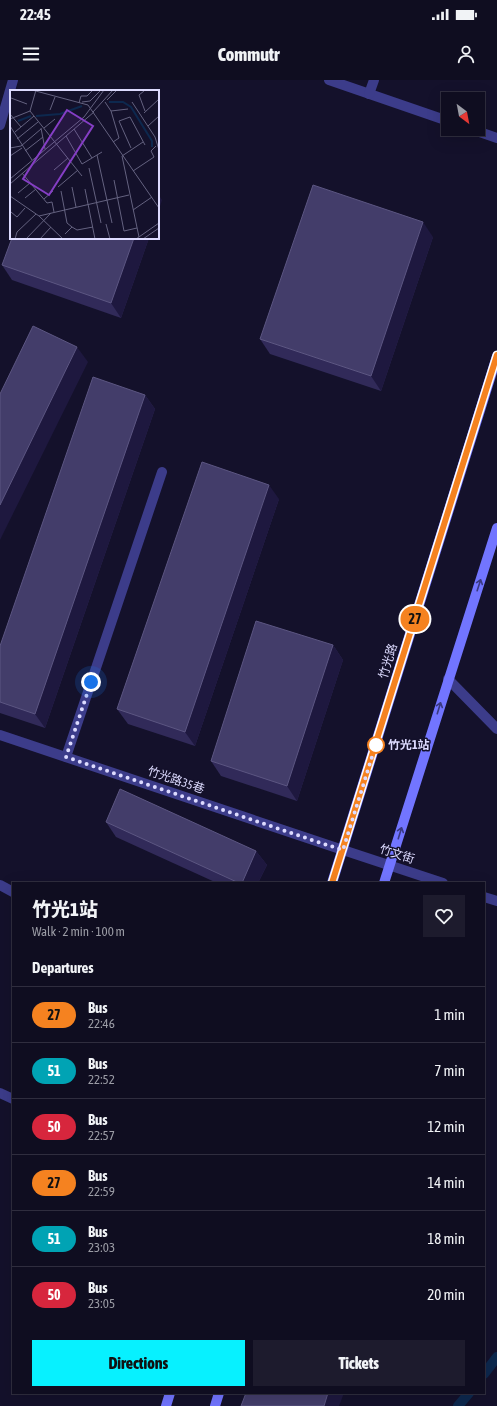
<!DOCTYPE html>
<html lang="en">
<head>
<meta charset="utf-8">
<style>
  body { margin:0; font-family:"Asap Condensed","Noto Sans TC",sans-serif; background:#1d1b2d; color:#f1f3f6; height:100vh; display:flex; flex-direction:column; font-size:15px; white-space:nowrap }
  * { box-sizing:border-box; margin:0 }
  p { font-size:13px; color:#9b9ca5 }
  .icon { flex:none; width:22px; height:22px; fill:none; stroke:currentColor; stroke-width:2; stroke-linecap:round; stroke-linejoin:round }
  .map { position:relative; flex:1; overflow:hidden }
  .panel { position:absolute; left:12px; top:802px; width:473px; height:512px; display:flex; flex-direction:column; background:#0f0d20; border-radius:0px; box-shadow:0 4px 16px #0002,0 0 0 1px #2f2d3e }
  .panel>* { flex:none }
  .badge { padding:0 8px; border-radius:13px; font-size:14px; line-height:26px }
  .needle { width:26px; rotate:148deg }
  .fabs { position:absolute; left:441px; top:12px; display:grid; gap:8px }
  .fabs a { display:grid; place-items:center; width:44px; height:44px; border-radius:0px; background:#0f0d20; box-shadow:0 4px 16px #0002,0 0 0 1px #2f2d3e; font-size:20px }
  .you { position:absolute; width:20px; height:20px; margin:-10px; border:3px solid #fff; border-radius:50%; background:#1a73e8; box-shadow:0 0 0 6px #1a73e833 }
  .map>.badge { position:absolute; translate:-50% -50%; box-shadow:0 0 0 2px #fff }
  h2 { padding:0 20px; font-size:15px; line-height:36px }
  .round { display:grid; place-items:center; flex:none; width:42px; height:42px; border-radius:0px; background:#1d1b2d }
  .head { display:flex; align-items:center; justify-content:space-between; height:68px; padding:0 20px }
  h1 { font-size:19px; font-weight:800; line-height:30px }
  .cta { display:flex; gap:8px; margin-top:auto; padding:8px 20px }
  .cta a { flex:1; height:46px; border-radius:0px; background:#07f1ff; color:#111; font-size:16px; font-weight:800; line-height:46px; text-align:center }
  .cta a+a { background:#1d1b2d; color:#f1f3f6 }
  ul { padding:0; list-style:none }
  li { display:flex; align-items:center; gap:12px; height:56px; padding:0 20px; border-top:1px solid #2f2d3e }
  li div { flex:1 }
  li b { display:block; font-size:15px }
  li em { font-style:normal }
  li .badge { min-width:44px; font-weight:700; text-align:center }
  .status { display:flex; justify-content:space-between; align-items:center; height:28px; padding:0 20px; background:#0f0d20; direction:ltr }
  .status svg { height:11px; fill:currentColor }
  header { display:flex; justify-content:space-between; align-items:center; height:52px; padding:0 20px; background:#0f0d20; font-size:18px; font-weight:800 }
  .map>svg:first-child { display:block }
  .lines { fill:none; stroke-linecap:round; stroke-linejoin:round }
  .stream { stroke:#0d284e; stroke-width:10 }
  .lane { stroke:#3c3c8a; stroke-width:10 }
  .street { stroke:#3c3c8a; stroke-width:10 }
  .secondary { stroke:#7275ff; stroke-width:10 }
  .wall { fill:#312a59 }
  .shaded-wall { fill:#1e183f }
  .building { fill:#433d6a; stroke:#5c5682 }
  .oneway { stroke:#3a3980 }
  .line-casing { stroke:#fff; stroke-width:9 }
  .line { stroke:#f58220; stroke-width:6 }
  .walk { stroke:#dddbff; stroke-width:4; stroke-dasharray:0 7.2 }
  .stop-dot { fill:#fff; stroke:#f58220; stroke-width:2 }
  .labels { text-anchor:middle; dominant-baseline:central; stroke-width:3; stroke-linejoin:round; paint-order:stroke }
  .street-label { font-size:12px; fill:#dddbff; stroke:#14112b }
  .stop-label { font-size:12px; font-weight:bold; fill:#dddbff; stroke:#14112b; text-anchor:start }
  .inset-river { fill:none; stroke:#0d284e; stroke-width:2 }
  .inset-road { fill:none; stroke:#646280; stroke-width:1 }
  .view { fill:#853ec5; fill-opacity:0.15; stroke:#853ec5; stroke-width:2 }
  .inset-edge { fill:none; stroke:#dddbff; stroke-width:2 }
</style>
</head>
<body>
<div class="status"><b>22:45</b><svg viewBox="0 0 49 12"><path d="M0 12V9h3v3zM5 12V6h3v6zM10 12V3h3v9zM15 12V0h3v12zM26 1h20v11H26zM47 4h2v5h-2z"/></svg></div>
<header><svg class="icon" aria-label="menu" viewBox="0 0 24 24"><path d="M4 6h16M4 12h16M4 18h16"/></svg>Commutr<svg class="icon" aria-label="person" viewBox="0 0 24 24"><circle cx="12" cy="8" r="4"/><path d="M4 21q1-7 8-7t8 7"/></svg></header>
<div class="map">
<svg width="497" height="1326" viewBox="0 0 497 1326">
  <rect width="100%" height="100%" fill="#14112b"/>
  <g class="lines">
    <g class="stream">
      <path d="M484,1294L497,1277"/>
      <path d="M458,1326L469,1313"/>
    </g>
    <g class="lane">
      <path d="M329,0L448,41"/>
      <path d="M369,14L374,0"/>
      <path d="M0,45L13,0"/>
      <path d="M471,49L497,58"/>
      <path d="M448,599L497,649"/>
      <path d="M0,655L343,770"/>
      <path d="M66,677L162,392"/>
      <path d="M0,805L13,812"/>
      <path d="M0,1013L13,1019"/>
    </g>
    <g class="street">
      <path d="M343,770L443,803"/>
      <path d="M484,817L497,821"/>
    </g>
    <g class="secondary">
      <path d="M332,803L497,276"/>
      <path d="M384,803L497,448"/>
      <path d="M166,1326L170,1313"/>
      <path d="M215,1326L219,1313"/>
    </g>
  </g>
  <g class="wall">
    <path d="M433,157L381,311L270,274L260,259Z"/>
    <path d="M149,158L121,238L12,200L2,185Z"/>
    <path d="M145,315L155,329L45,648L0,633V566Z"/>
    <path d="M279,419L195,666L128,644L117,629Z"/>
    <path d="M333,565L343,580L297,721L221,696L211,681Z"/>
    <path d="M106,742L256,771L267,785L258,803H217L116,757Z"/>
  </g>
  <g class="shaded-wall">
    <path d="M158,114L162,120L158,133Z"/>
    <path d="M423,142L433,157L381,311L371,296Z"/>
    <path d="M134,158H149L121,238L111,223Z"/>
    <path d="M77,267L88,282L0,460V425Z"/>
    <path d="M145,315L155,329L45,648L35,634Z"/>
    <path d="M269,405L279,419L195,666L185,652Z"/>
    <path d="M333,565L343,580L297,721L287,706Z"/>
    <path d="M256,771L267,785L258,803H242Z"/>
    <path d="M328,1313H344L339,1326H324Z"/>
  </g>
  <g class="building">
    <path d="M313,105L423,142L371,296L260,259Z"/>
    <path d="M12,158H134L111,223L2,185Z"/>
    <path d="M33,246L77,267L0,425V314Z"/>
    <path d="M93,297L145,315L35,634L0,622V566Z"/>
    <path d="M202,382L269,405L185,652L117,629Z"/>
    <path d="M256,541L333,565L287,706L211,681Z"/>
    <path d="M120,709L256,771L242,803H239L106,742Z"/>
    <path d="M246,1313H328L324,1326H241Z"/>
  </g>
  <defs><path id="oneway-shaft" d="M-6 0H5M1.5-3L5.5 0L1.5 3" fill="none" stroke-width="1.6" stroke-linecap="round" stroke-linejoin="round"/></defs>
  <g class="oneway">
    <use href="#oneway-shaft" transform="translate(479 505) rotate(-72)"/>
    <use href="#oneway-shaft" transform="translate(439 628) rotate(-73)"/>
    <use href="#oneway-shaft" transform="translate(400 753) rotate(-73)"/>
  </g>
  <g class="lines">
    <g class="line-casing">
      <path id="line" d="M332,803L497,275"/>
    </g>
    <use href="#line" class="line"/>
    <path class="walk" d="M91,602L66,677L318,762L343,770L376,664V665"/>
  </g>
  <circle class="stop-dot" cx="376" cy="665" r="8"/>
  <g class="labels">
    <g class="street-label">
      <text transform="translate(388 581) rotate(-73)">竹光路</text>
      <text transform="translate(176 700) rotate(19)">竹光路35巷</text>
      <text transform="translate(397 774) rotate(18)">竹文街</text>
    </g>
    <g class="stop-label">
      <text x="388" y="665">竹光1站</text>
    </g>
  </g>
  <g transform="translate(10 10)">
    <rect width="149" height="149" fill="#14112b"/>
    <path class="inset-river" d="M99,12H113L121,17L142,51V57M26,26L50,24L72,16M8,31L21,26"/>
    <path class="inset-road" d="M22,0L78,15L149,118M134,1L129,5L135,21M1,8L17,14M97,10L107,0M72,12L80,11L91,0M95,12L101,21L109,48L103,52M122,12L145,47L149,60M69,13L71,6H77L83,0M40,20L45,7M20,21L72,86M20,21L26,0M101,21L118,19M83,22L103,0M134,23L149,9M0,24L11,37M0,29L20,21M0,36L22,70M138,36L149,26M31,38L35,59M34,38L45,29M64,39L82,68M5,42L24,26M56,46L72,74L92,62M7,49L28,32M0,58L11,56L31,39M121,58L109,31L120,27L135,55M15,61L33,47M87,65L102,133M0,66L12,58M79,78L91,133M44,80L58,68M123,81L144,67L141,61L146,56M12,83L37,113L42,112L44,122M0,89L74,27L94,0M104,90L114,141L127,138M0,94L84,22M48,97L68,80M62,97L66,117M75,99L85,149M51,101L57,133L62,137M8,103L20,93M0,106L29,126L53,149M15,108L26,99M34,109L43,101M123,120L142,107M1,122L7,127L15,118M29,126L119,105M96,134L100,149M55,144L62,137L67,140L83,137M129,147L112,66L133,52M5,149L7,142L26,124M16,149L41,123M30,149L41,137M126,149L149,133M133,149L149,138"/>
    <path class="view" d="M57,20L83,36L39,105L13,89Z"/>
    <rect width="149" height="149" class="inset-edge"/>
  </g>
</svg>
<div class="fabs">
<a><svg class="needle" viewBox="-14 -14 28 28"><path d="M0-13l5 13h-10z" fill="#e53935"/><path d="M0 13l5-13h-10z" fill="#9b9ca5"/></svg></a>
</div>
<div class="you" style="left:91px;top:602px"></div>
<b class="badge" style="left:415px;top:539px;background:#f58220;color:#111">27</b>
<section class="panel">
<div class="head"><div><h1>竹光1站</h1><p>Walk · 2 min · 100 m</p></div><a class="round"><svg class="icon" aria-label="heart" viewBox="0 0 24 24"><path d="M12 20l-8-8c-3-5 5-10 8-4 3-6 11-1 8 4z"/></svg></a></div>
<h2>Departures</h2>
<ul>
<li><span class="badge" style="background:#f58220;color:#111">27</span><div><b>Bus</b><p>22:46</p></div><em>1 min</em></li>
<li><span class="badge" style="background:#00a3b4;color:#fff">51</span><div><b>Bus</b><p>22:52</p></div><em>7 min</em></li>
<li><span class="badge" style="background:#d7263d;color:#fff">50</span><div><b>Bus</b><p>22:57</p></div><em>12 min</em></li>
<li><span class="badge" style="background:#f58220;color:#111">27</span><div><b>Bus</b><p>22:59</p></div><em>14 min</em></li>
<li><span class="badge" style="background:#00a3b4;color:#fff">51</span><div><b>Bus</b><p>23:03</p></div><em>18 min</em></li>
<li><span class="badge" style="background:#d7263d;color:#fff">50</span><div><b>Bus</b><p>23:05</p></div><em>20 min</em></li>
</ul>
<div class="cta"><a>Directions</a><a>Tickets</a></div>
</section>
</div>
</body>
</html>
